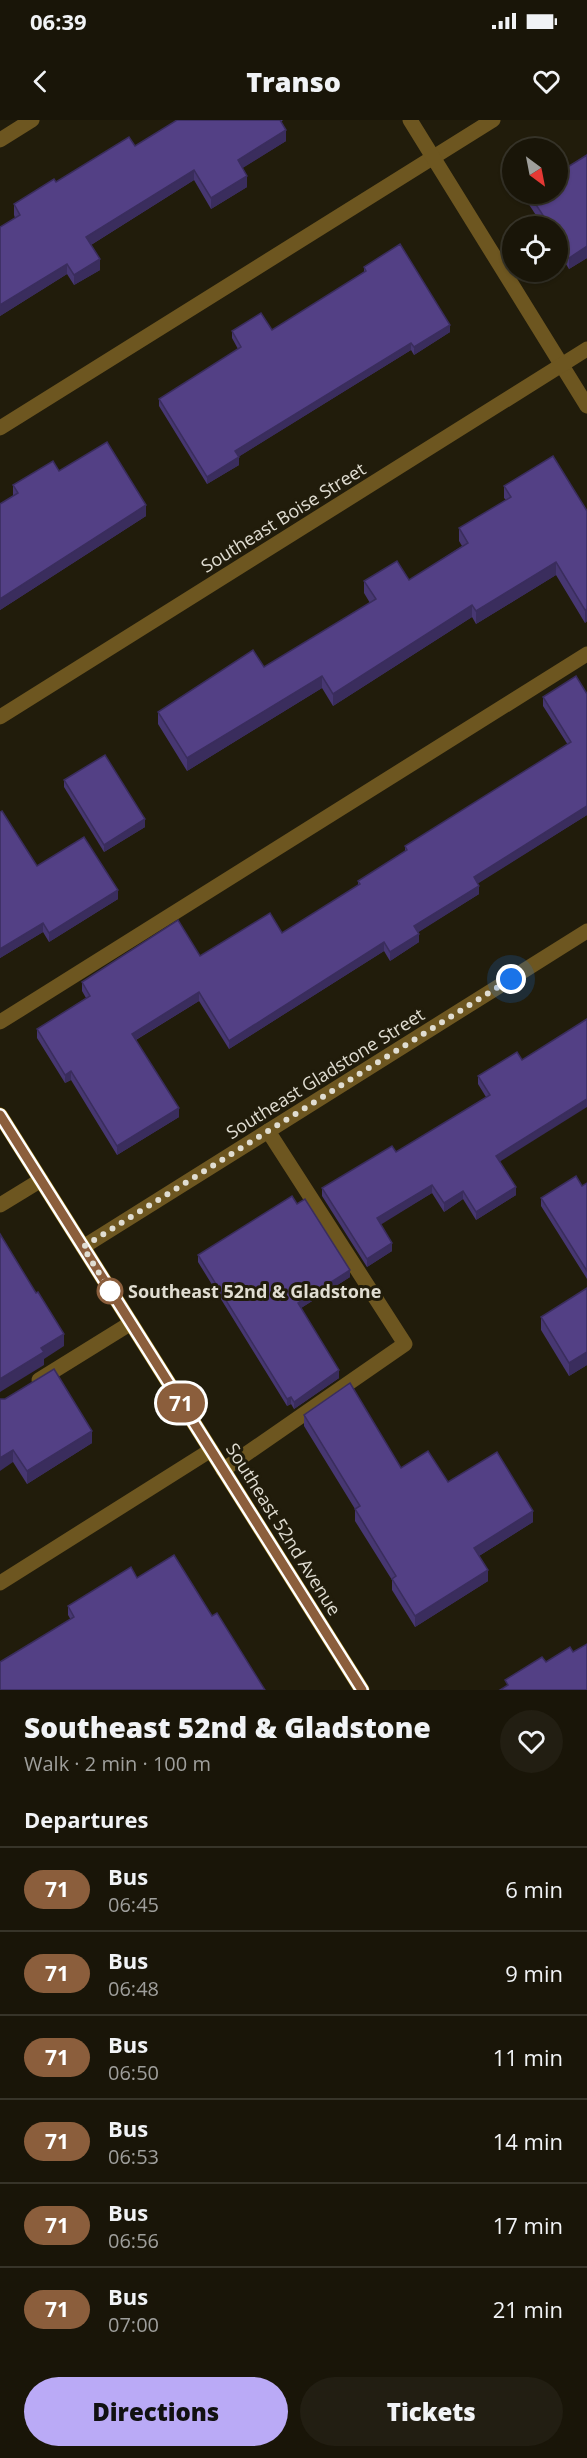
<!DOCTYPE html>
<html lang="en">
<head>
<meta charset="utf-8">
<style>
  body { margin:0; font-family:"Open Sans",sans-serif; background:#221e12; color:#f1f3f6; height:100vh; display:flex; flex-direction:column; font-size:22px; white-space:nowrap }
  * { box-sizing:border-box; margin:0 }
  p { font-size:20px; color:#9f9f9c }
  .icon { flex:none; width:33px; height:33px; fill:none; stroke:currentColor; stroke-width:2; stroke-linecap:round; stroke-linejoin:round }
  .map { position:relative; height:1570px; overflow:hidden }
  .drawer { display:flex; flex-direction:column; background:#191508; flex:1 }
  .drawer>* { flex:none }
  .badge { padding:0 12px; border-radius:20px; font-size:21px; line-height:39px }
  .needle { width:39px; rotate:148deg }
  .controls { position:absolute; left:502px; top:18px; display:grid; gap:12px }
  .controls a { display:grid; place-items:center; width:66px; height:66px; border-radius:50%; background:#191508; box-shadow:0 2px 4px #0004,0 0 0 2px #373429; font-size:30px }
  .you { position:absolute; width:30px; height:30px; margin:-15px; border:4px solid #fff; border-radius:50%; background:#1a73e8; box-shadow:0 0 0 9px #1a73e833 }
  .map>.badge { position:absolute; translate:-50% -50%; box-shadow:0 0 0 3px #fff }
  h2 { padding:0 24px; font-size:22px; line-height:54px }
  .round { display:grid; place-items:center; flex:none; width:63px; height:63px; border-radius:32px; background:#221e12 }
  .head { display:flex; align-items:center; justify-content:space-between; height:102px; padding:0 24px }
  h1 { font-size:28px; font-weight:800; line-height:45px }
  .action { display:flex; gap:12px; margin-top:auto; padding:12px 24px }
  .action a { flex:1; height:69px; border-radius:36px; background:#baaaf6; color:#111; font-size:24px; font-weight:800; line-height:69px; text-align:center }
  .action a+a { background:#221e12; color:#f1f3f6 }
  ul { padding:0; list-style:none }
  li { display:flex; align-items:center; gap:18px; height:84px; padding:0 24px; border-top:2px solid #373429 }
  li div { flex:1 }
  li b { display:block; font-size:22px }
  li em { font-style:normal }
  li .badge { min-width:66px; font-weight:700; text-align:center }
  .status { display:flex; justify-content:space-between; align-items:center; height:42px; padding:0 30px; background:#191508; direction:ltr }
  .status svg { height:16px; fill:currentColor }
  header { display:flex; justify-content:space-between; align-items:center; height:78px; padding:0 24px; background:#191508; font-size:27px; font-weight:800 }
  .map>svg:first-child { display:block }
  .lines { fill:none; stroke-linecap:round; stroke-linejoin:round }
  .service { stroke:#6d5620; stroke-width:15 }
  .minor { stroke:#6d5620; stroke-width:15 }
  .secondary { stroke:#9b770f; stroke-width:15 }
  .wall { fill:#473772 }
  .shaded-wall { fill:#3a2d5d }
  .building { fill:#534085; stroke:#3a2d5d; stroke-width:1.5 }
  .line-casing { stroke:#fff; stroke-width:14 }
  .line { stroke:#8b5e3c; stroke-width:9 }
  .walk { stroke:#e0ddd2; stroke-width:6; stroke-dasharray:0 10.8 }
  .stop-dot { fill:#fff; stroke:#8b5e3c; stroke-width:3 }
  .labels { text-anchor:middle; dominant-baseline:central; stroke-width:6; stroke-linejoin:round; paint-order:stroke }
  .street-label { font-size:18px; fill:#e0ddd2; stroke:#211c0b }
  .stop-label { font-size:18px; font-weight:bold; fill:#e0ddd2; stroke:#211c0b; text-anchor:start }
</style>
</head>
<body>
<div class="status"><b>06:39</b><svg viewBox="0 0 49 12"><path d="M0 12V9h3v3zM5 12V6h3v6zM10 12V3h3v9zM15 12V0h3v12zM26 1h20v11H26zM47 4h2v5h-2z"/></svg></div>
<header><svg class="icon" aria-label="back" viewBox="0 0 24 24"><path d="M15 5l-7 7 7 7"/></svg>Transo<svg class="icon" aria-label="heart" viewBox="0 0 24 24"><path d="M12 20l-8-8c-3-5 5-10 8-4 3-6 11-1 8 4z"/></svg></header>
<div class="map">
<svg width="587" height="1570" viewBox="0 0 587 1570">
  <rect width="100%" height="100%" fill="#211c0b"/>
  <g class="lines">
    <g class="service">
      <path d="M0,308L493,0"/>
      <path d="M0,902L587,534"/>
      <path d="M0,1085L41,1060"/>
      <path d="M39,1260L131,1203"/>
      <path d="M223,1350L405,1224L268,1011"/>
    </g>
    <g class="minor">
      <path d="M410,0L587,286"/>
      <path d="M0,20L32,0"/>
      <path d="M0,597L587,229"/>
      <path d="M83,1127L587,811"/>
      <path d="M0,1463L211,1330"/>
    </g>
    <path class="secondary" d="M0,995L362,1570"/>
  </g>
  <g class="wall">
    <path d="M177,0H283L281,2L286,21L242,48L247,67L211,89L194,60L91,125L100,150L74,165L67,154L0,196V107L15,98L14,95V84L56,62L135,26Z"/>
    <path d="M587,35V138L569,149L558,131V106H543L528,83V74H558Z"/>
    <path d="M364,147L450,212L414,235L411,230L238,337L239,345L207,364L159,286V279L238,229L232,218V211L272,210L364,152Z"/>
    <path d="M59,351L146,396L0,490V384L13,376V365Z"/>
    <path d="M504,366L587,391V501L585,503L556,455L476,504L472,497L333,586L322,568L187,651L158,604V592L264,547L370,483L364,473V461L409,460L462,426L459,421V408L506,380L504,378Z"/>
    <path d="M576,556L587,695L478,763L479,774L418,812L419,822L390,841L384,831L229,929L199,881L136,920L179,997L117,1035L71,960L65,963L37,918V909L86,878L82,871V862L200,836L282,813L358,765V761L405,732V726L568,625L543,586V577Z"/>
    <path d="M64,660L145,707L104,732L64,667Z"/>
    <path d="M0,692L37,746L118,779L49,822L43,812L0,838Z"/>
    <path d="M517,932L500,1041L516,1075L476,1100L463,1079L444,1092L432,1073L380,1104L392,1131L367,1147L322,1076V1068L396,1032L486,977L478,964V956Z"/>
    <path d="M587,1063V1159L541,1086V1078L582,1066Z"/>
    <path d="M297,1084L350,1157L301,1188L339,1258L294,1289L291,1284L287,1286L198,1142V1135Z"/>
    <path d="M587,1168V1245L569,1256L541,1210V1197Z"/>
    <path d="M0,1279L92,1323L27,1364L13,1342Z"/>
    <path d="M304,1295L401,1348L448,1362L533,1402L479,1436L488,1461L415,1507L392,1470V1460L355,1401V1389L304,1306Z"/>
    <path d="M137,1458L212,1496L71,1500L68,1495V1486Z"/>
  </g>
  <g class="shaded-wall">
    <path d="M286,10V21L238,51V40Z"/>
    <path d="M194,50V60L86,128V117Z"/>
    <path d="M247,56V67L211,89V78Z"/>
    <path d="M587,126V138L569,149V138Z"/>
    <path d="M100,139V150L74,165V155Z"/>
    <path d="M67,144V154L0,196V185Z"/>
    <path d="M450,205V212L414,235V227Z"/>
    <path d="M411,223V230L235,339V331Z"/>
    <path d="M239,337V345L207,364V357Z"/>
    <path d="M146,385V396L0,490V479Z"/>
    <path d="M556,442V455L476,504V491Z"/>
    <path d="M472,485V497L333,586V574Z"/>
    <path d="M587,489V501L585,503V490Z"/>
    <path d="M322,556V568L187,651V638Z"/>
    <path d="M587,686V695L474,766V757Z"/>
    <path d="M145,699V707L104,732V725Z"/>
    <path d="M479,766V774L414,815V806Z"/>
    <path d="M118,770V779L49,822V813Z"/>
    <path d="M43,803V812L0,838V829Z"/>
    <path d="M419,814V822L390,841V832Z"/>
    <path d="M384,822V831L229,929V921Z"/>
    <path d="M199,872V881L132,922V914Z"/>
    <path d="M71,951V960L65,963V955Z"/>
    <path d="M587,979V987L496,1044V1036Z"/>
    <path d="M179,988V997L117,1035V1026Z"/>
    <path d="M432,1065V1073L377,1107V1098Z"/>
    <path d="M516,1067V1075L476,1100V1092Z"/>
    <path d="M463,1071V1079L444,1092V1083Z"/>
    <path d="M392,1123V1131L367,1147V1139Z"/>
    <path d="M350,1150V1157L298,1190V1183Z"/>
    <path d="M64,1214V1226L44,1239V1245L0,1272V1259L41,1228Z"/>
    <path d="M587,1232V1245L569,1256V1243Z"/>
    <path d="M339,1250V1258L294,1289V1282Z"/>
    <path d="M291,1277V1284L287,1286V1279Z"/>
    <path d="M92,1311V1323L27,1364V1351Z"/>
    <path d="M13,1330V1342L0,1351V1338Z"/>
    <path d="M533,1391V1402L474,1439V1428Z"/>
    <path d="M488,1450V1461L415,1507V1496Z"/>
  </g>
  <g class="building">
    <path d="M177,0H280L286,10L238,40L247,56L211,78L194,50L86,117L100,139L74,155L67,144L0,185V107L20,95L14,84L54,59L56,62L129,17L135,26Z"/>
    <path d="M587,35V126L569,138L558,120V106H550L529,74H558V53Z"/>
    <path d="M400,124L450,205L414,227L411,223L235,331L239,337L207,357L159,279L241,227L232,211L261,193L272,210L366,151L364,147Z"/>
    <path d="M107,322L146,385L0,479V384L18,373L13,365L53,341L59,351Z"/>
    <path d="M553,336L587,391V489L585,490L556,442L476,491L472,485L333,574L322,556L187,638L158,592L253,530L264,547L376,479L364,461L397,441L409,460L468,423L459,408L511,377L504,366Z"/>
    <path d="M576,556L587,574V686L474,757L479,766L414,806L419,814L390,832L384,822L229,921L199,872L132,914L179,988L117,1026L71,951L65,955L37,909L90,876L82,862L178,800L200,836L270,793L282,813L360,764L358,761L407,730L405,726L571,622L543,577Z"/>
    <path d="M105,635L145,699L104,725L64,660Z"/>
    <path d="M2,691L37,746L84,717L118,770L49,813L43,803L0,829V692Z"/>
    <path d="M587,899V979L496,1036L516,1067L476,1092L463,1071L444,1083L432,1065L377,1098L392,1123L367,1139L322,1068L392,1026L396,1032L490,975L478,956L517,932L522,940Z"/>
    <path d="M576,1056L582,1066L587,1063V1151L541,1078Z"/>
    <path d="M292,1076L297,1084L305,1079L350,1150L298,1183L339,1250L294,1282L291,1277L287,1279L198,1135Z"/>
    <path d="M0,1114L36,1173L38,1172L64,1214L41,1228L44,1232L0,1259Z"/>
    <path d="M587,1168V1232L569,1243L541,1197Z"/>
    <path d="M54,1249L92,1311L27,1351L13,1330L0,1338V1279H5Z"/>
    <path d="M350,1263L401,1348L428,1331L448,1362L497,1332L533,1391L474,1428L488,1450L415,1496L392,1459L396,1456L355,1389L360,1386L304,1295Z"/>
    <path d="M174,1435L212,1496L217,1493L265,1570H0V1542L74,1497L68,1486L131,1447L137,1458Z"/>
    <path d="M587,1524V1570H500L508,1565L505,1560L542,1537L546,1542L570,1527L573,1532Z"/>
  </g>
  <g class="lines">
    <g class="line-casing">
      <path id="line" d="M0,995L362,1570"/>
    </g>
    <use href="#line" class="line"/>
    <path class="walk" d="M110,1171L83,1127L511,859"/>
  </g>
  <circle class="stop-dot" cx="110" cy="1171" r="12"/>
  <g class="labels">
    <g class="street-label">
      <text transform="translate(283 397) rotate(-32)">Southeast Boise Street</text>
      <text transform="translate(325 953) rotate(-32)">Southeast Gladstone Street</text>
      <text transform="translate(284 1409) rotate(58)">Southeast 52nd Avenue</text>
    </g>
    <g class="stop-label">
      <text x="128" y="1171">Southeast 52nd &amp; Gladstone</text>
    </g>
  </g>
</svg>
<div class="controls">
<a><svg class="needle" viewBox="-14 -14 28 28"><path d="M0-13l5 13h-10z" fill="#e53935"/><path d="M0 13l5-13h-10z" fill="#9f9f9c"/></svg></a>
<a><svg class="icon" aria-label="locate" viewBox="0 0 24 24"><circle cx="12" cy="12" r="6"/><path d="M12 2v4M12 18v4M2 12h4M18 12h4"/></svg></a>
</div>
<div class="you" style="left:511px;top:859px"></div>
<b class="badge" style="left:181px;top:1283px;background:#8b5e3c;color:#fff">71</b>
</div>
<section class="drawer">
<div class="head"><div><h1>Southeast 52nd &amp; Gladstone</h1><p>Walk · 2 min · 100 m</p></div><a class="round"><svg class="icon" aria-label="heart" viewBox="0 0 24 24"><path d="M12 20l-8-8c-3-5 5-10 8-4 3-6 11-1 8 4z"/></svg></a></div>
<h2>Departures</h2>
<ul>
<li><span class="badge" style="background:#8b5e3c;color:#fff">71</span><div><b>Bus</b><p>06:45</p></div><em>6 min</em></li>
<li><span class="badge" style="background:#8b5e3c;color:#fff">71</span><div><b>Bus</b><p>06:48</p></div><em>9 min</em></li>
<li><span class="badge" style="background:#8b5e3c;color:#fff">71</span><div><b>Bus</b><p>06:50</p></div><em>11 min</em></li>
<li><span class="badge" style="background:#8b5e3c;color:#fff">71</span><div><b>Bus</b><p>06:53</p></div><em>14 min</em></li>
<li><span class="badge" style="background:#8b5e3c;color:#fff">71</span><div><b>Bus</b><p>06:56</p></div><em>17 min</em></li>
<li><span class="badge" style="background:#8b5e3c;color:#fff">71</span><div><b>Bus</b><p>07:00</p></div><em>21 min</em></li>
</ul>
<div class="action"><a>Directions</a><a>Tickets</a></div>
</section>
</body>
</html>
